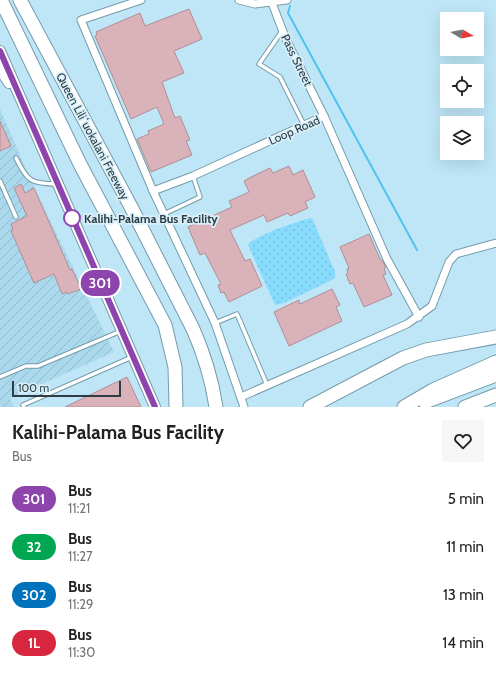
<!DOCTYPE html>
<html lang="en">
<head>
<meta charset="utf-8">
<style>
  body { margin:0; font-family:Cabin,sans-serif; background:#f6f6f6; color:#202124; height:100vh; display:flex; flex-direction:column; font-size:15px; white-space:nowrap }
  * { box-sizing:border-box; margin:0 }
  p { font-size:13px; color:#757577 }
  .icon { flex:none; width:22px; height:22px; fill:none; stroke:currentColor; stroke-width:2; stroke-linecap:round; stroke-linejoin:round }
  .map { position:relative; height:407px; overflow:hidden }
  .details { display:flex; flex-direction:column; background:#fff; flex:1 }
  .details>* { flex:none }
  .badge { padding:0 8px; border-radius:13px; font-size:14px; line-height:26px }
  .needle { width:26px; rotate:100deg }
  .controls { position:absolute; left:440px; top:12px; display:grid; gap:8px }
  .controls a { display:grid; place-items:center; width:44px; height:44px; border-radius:0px; background:#fff; box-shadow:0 4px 16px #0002; font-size:20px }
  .scale { position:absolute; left:12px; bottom:10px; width:109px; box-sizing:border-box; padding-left:4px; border:2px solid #2d3d43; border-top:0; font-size:11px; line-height:14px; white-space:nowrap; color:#2d3d43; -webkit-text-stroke:3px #d9f0fb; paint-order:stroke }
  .map>.badge { position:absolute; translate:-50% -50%; box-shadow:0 0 0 2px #fff }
  .round { display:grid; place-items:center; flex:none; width:42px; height:42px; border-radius:0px; background:#f6f6f6 }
  .head { display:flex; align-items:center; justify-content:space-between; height:68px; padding:0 12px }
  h1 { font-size:19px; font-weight:700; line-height:30px }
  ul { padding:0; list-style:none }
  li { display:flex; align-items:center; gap:12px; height:48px; padding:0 12px }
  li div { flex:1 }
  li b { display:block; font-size:15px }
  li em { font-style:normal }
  li .badge { min-width:44px; font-weight:700; text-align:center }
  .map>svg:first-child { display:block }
  .industrial { fill:url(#industrial-furrows) }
  .grass { fill:url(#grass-dots) }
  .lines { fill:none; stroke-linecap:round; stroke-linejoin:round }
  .stream { stroke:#4ec3ee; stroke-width:2 }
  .building { fill:#dab2ba; stroke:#b38d94 }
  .lane-casing { stroke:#759bab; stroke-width:5.5 }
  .street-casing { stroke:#759bab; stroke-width:9 }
  .secondary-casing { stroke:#759bab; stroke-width:12 }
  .highway-casing { stroke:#759bab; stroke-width:15 }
  .lane { stroke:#fff; stroke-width:3.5 }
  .street { stroke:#fff; stroke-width:7 }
  .secondary { stroke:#fff; stroke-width:10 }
  .highway { stroke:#fff; stroke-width:13 }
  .line-casing { stroke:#fff; stroke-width:9 }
  .line { stroke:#8e44ad; stroke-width:6 }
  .stop-dot { fill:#fff; stroke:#8e44ad; stroke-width:2 }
  .labels { text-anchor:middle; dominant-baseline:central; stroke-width:3.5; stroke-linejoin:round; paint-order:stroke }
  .street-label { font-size:12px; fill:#2d3d43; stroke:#d9f0fb }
  .stop-label { font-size:12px; font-weight:bold; fill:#2d3d43; stroke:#d9f0fb; text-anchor:start }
</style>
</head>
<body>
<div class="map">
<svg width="496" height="407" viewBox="0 0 496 407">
  <defs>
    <pattern id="industrial-furrows" width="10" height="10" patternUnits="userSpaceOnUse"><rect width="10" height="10" fill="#aad9ed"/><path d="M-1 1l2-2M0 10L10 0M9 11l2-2" fill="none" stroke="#93bbcc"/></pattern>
    <pattern id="grass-dots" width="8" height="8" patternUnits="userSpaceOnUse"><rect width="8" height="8" fill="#87dbfd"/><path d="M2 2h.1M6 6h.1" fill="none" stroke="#75bdda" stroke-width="1.8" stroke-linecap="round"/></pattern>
  </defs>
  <rect width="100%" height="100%" fill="#bee6f7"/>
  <path class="industrial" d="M0,109L34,187L114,352L10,398L14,407H0Z"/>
  <path class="grass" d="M312,218L335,272V277L332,280L284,303L275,305L248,245C252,237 302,219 312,218Z"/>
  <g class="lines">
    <path class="stream" d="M290,6L288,13L417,250"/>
  </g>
  <g class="building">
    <path d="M189,9L202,39L174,51L184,73L162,82L175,118L180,116L190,140L186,141L192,155L151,172L137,139L149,134L148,131L164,124L157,107L131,119L95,36L97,35L96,32L140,13L145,26Z"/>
    <path d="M0,121L11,146L0,151Z"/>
    <path d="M289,166L293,175L303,170L315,197L305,202L308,208L290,216L288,213L267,222L264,215L230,230L245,261L250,259L262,286L229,302L224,292L221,293L218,285L221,284L205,253L200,255L188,227L232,207L229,201L249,192L244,181L251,177L270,168L273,173Z"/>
    <path d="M21,184L25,193L34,188L70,270L72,269L81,289L68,294L67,292L62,294L54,274L34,283L11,231L13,230L11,224L27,216L14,188Z"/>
    <path d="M369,234L380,259H381L386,267L384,268L386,274L383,275L392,295L364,307L353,283L350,284L346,274L348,273L347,269L349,268L340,247Z"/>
    <path d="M332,289L340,305L336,307L342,321L289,346L274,312L299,300L300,304Z"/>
    <path d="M127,377L141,407H65Z"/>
  </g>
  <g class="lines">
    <g class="lane-casing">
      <g id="lane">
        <path d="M282,31L259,64L280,77L304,125"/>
        <path d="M16,158C27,181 31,184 57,184"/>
        <path d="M0,181L16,217"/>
        <path d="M164,214L200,197L193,176"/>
        <path d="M215,323L237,314L267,385"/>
        <path d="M0,377L26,366H38L121,331"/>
        <path d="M24,407L23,405L132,357"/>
      </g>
    </g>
    <g class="street-casing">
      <g id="street">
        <path d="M141,0L81,20L153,191"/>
        <path d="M239,0L255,4L287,0"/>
        <path d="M272,3L285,37L324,116"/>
        <path d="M241,397L407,324L432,306L449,262L456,254L496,243"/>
        <path d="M244,407L215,323L153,191L193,176L324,116L387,259L419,317"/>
      </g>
    </g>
    <g class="secondary-casing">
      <g id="secondary">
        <path d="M0,51L155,407"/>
        <path d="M0,69L9,83"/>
      </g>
    </g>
    <g class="highway-casing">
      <g id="highway">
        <path d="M1,0L80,164L165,325L175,367L176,407"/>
        <path d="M20,0L130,205L193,329C204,354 212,380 216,407"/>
        <path d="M425,402L496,375"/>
        <path d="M310,407L403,358L426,350L496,337"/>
        <path d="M404,407L433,390L496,362"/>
        <path d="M465,407L496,395"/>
      </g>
    </g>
    <use href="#lane" class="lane"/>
    <use href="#street" class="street"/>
    <use href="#secondary" class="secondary"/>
    <use href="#highway" class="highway"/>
  </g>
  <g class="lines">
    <g class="line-casing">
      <path id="line" d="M0,51L155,407"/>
    </g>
    <use href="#line" class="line"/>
  </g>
  <circle class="stop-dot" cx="72" cy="218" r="8"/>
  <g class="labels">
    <g class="street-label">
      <text transform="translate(297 60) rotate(64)">Pass Street</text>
      <text transform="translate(294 130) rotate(-24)">Loop Road</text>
      <text transform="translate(93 136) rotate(62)">Queen Liliʻuokalani Freeway</text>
    </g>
    <g class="stop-label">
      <text x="84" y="218">Kalihi-Palama Bus Facility</text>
    </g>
  </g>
</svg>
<div class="controls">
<a><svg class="needle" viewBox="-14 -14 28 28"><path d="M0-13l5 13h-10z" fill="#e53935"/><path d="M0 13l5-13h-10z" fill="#757577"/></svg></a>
<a><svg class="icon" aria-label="locate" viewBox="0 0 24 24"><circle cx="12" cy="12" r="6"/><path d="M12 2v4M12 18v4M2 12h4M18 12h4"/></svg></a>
<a><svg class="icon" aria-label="layers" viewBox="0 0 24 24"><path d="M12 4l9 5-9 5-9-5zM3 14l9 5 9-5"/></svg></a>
</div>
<div class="scale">100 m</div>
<b class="badge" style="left:100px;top:283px;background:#8e44ad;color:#fff">301</b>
</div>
<section class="details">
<div class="head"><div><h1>Kalihi-Palama Bus Facility</h1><p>Bus</p></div><a class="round"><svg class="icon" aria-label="heart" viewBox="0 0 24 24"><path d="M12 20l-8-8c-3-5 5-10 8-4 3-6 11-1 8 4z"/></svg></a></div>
<ul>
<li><span class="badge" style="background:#8e44ad;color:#fff">301</span><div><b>Bus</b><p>11:21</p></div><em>5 min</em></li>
<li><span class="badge" style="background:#00a651;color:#fff">32</span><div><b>Bus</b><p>11:27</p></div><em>11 min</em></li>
<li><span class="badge" style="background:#0072bc;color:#fff">302</span><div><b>Bus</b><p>11:29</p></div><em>13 min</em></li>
<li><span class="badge" style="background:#d7263d;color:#fff">1L</span><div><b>Bus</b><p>11:30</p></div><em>14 min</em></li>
</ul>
</section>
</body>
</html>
